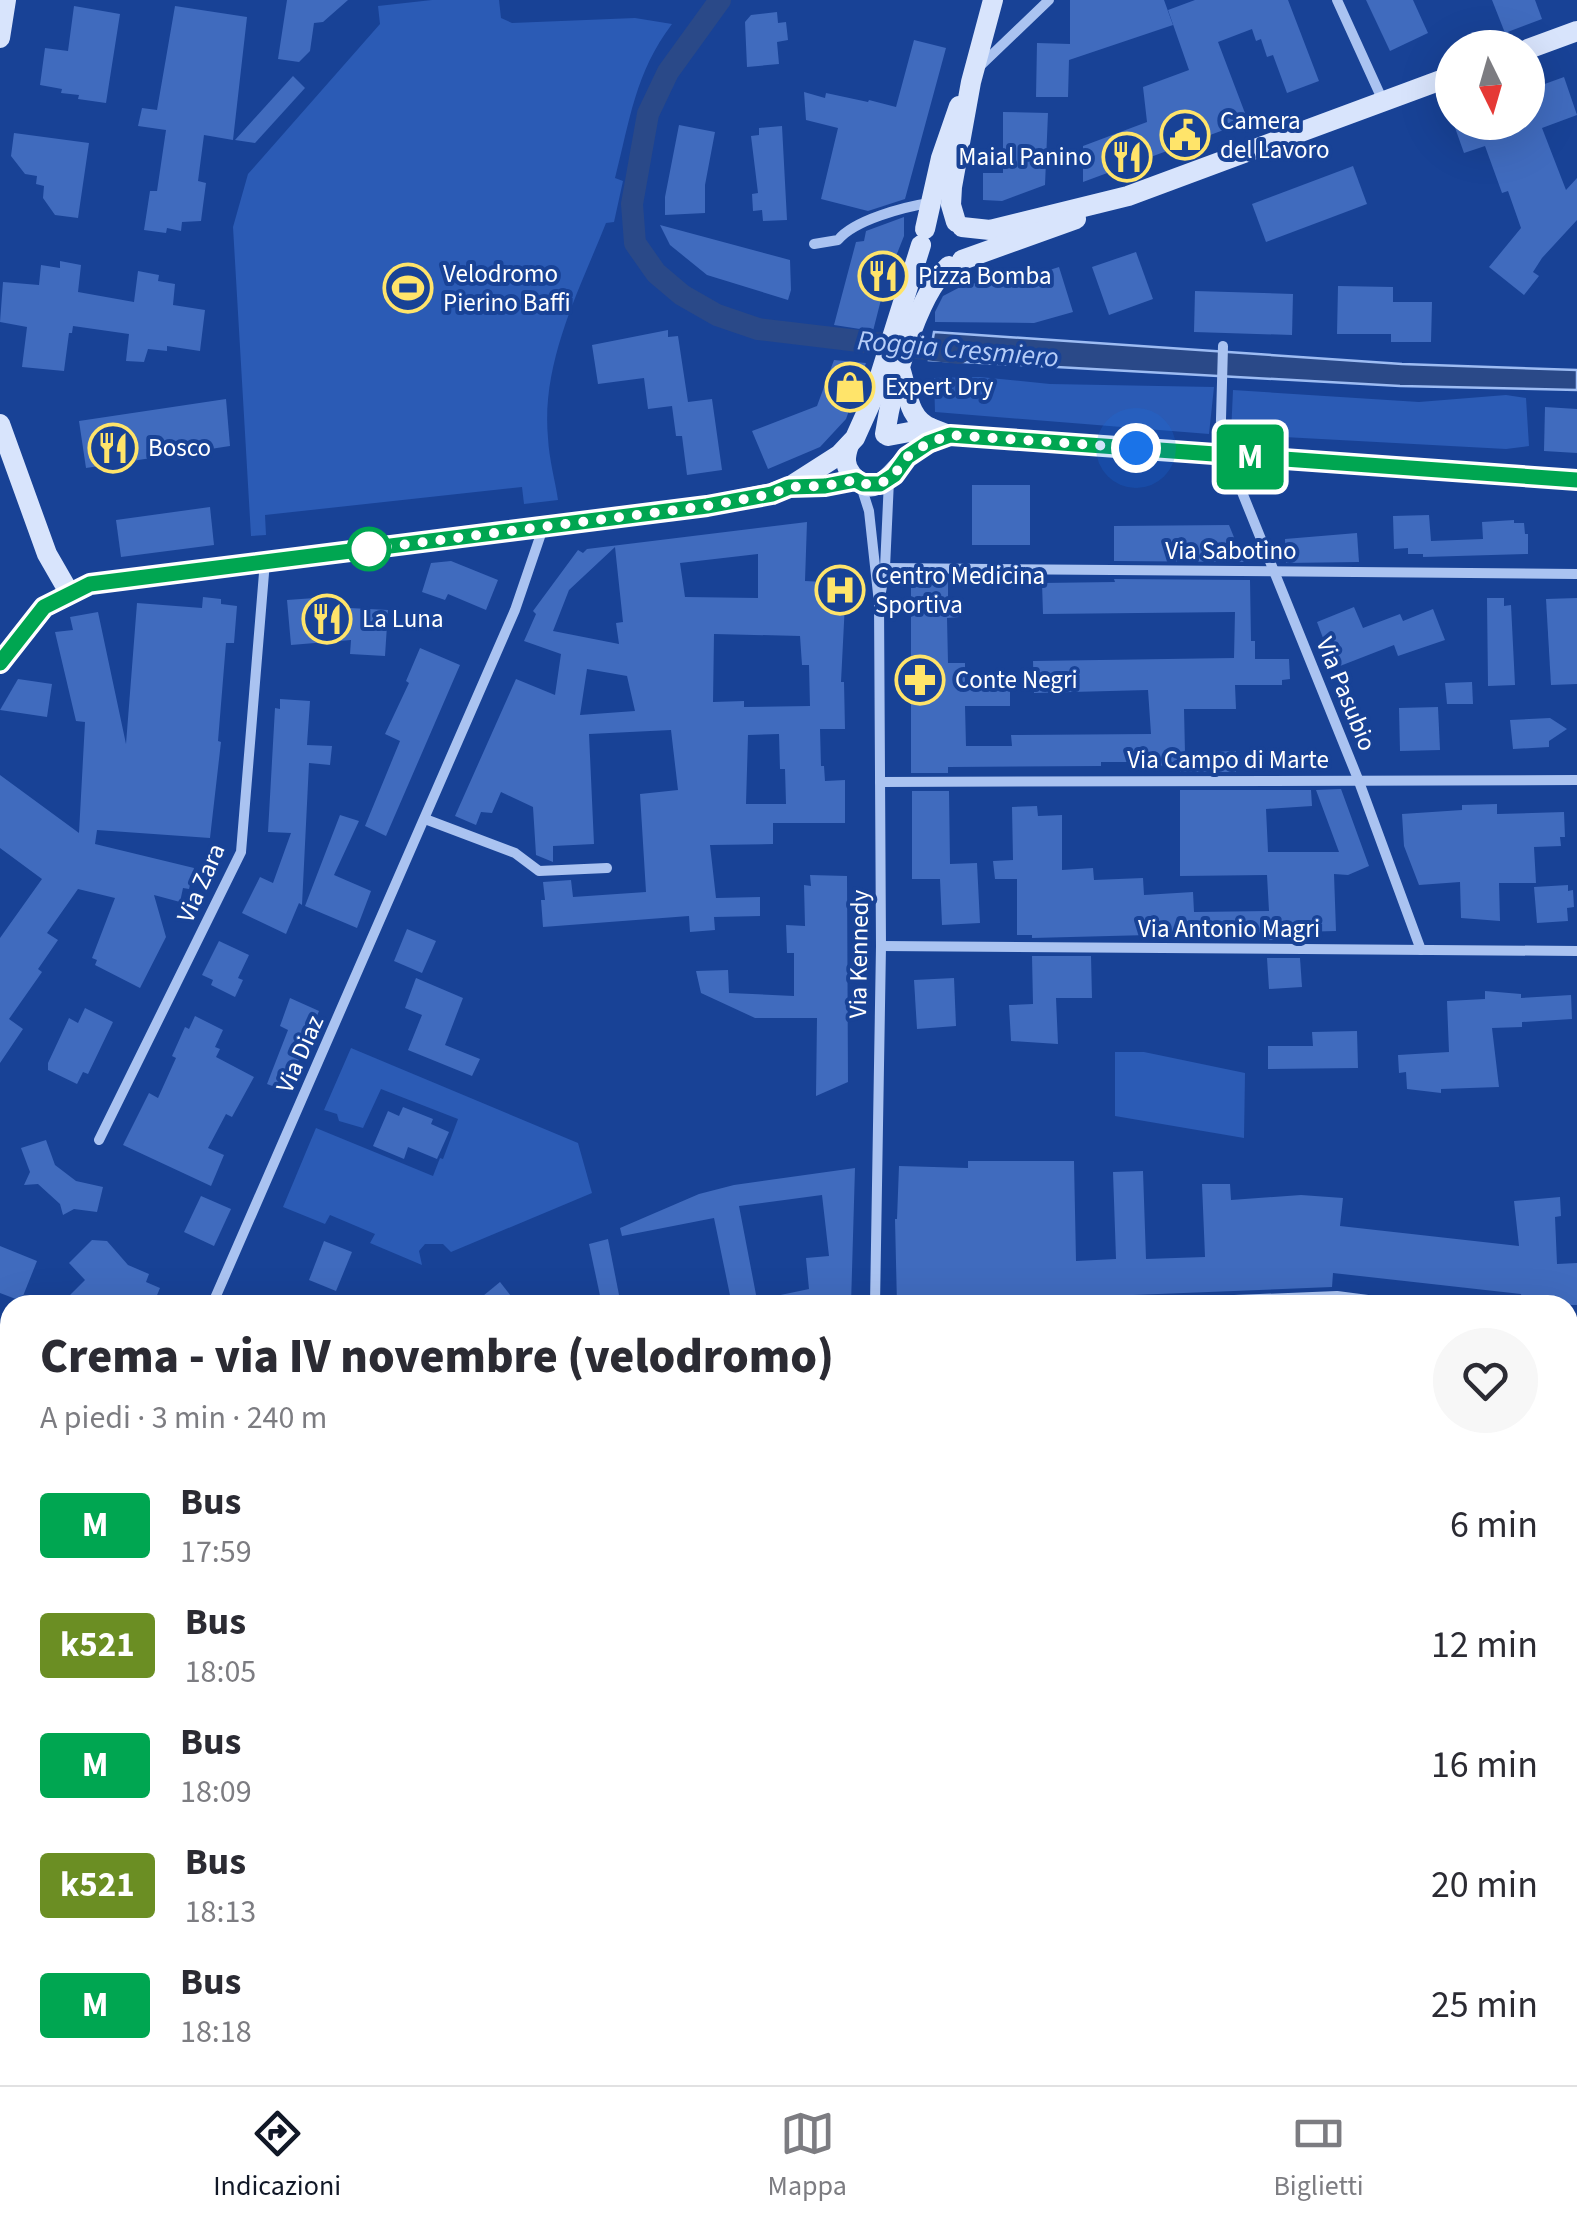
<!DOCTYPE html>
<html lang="it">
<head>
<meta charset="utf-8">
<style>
  body { margin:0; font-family:"Source Sans 3",sans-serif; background:#f7f7f7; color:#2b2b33; height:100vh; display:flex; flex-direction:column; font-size:38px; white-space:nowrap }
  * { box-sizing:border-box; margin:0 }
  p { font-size:32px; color:#7c7c81 }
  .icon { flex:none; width:55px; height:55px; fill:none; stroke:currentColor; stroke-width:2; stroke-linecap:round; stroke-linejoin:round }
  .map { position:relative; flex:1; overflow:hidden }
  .sheet { position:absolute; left:0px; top:1295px; width:1578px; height:790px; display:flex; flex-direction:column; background:#fff; border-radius:30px 30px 0 0; box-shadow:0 10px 40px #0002 }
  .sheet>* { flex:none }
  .badge { padding:0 20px; border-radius:8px; font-size:35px; line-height:65px }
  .needle { width:65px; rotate:175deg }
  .buttons { position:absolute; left:1435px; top:30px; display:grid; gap:20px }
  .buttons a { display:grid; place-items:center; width:110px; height:110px; border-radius:50%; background:#fff; box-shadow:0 10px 40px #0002; font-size:50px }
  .you { position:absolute; width:50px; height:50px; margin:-25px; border:8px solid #fff; border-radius:50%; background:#1a73e8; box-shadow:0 0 0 15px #1a73e833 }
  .map>.badge { position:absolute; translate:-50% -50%; box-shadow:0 0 0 5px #fff }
  .round { display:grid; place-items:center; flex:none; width:105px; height:105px; border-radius:52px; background:#f7f7f7 }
  .head { display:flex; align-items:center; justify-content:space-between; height:170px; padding:0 40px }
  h1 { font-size:48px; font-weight:800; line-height:75px }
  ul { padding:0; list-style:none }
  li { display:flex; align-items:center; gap:30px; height:120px; padding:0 40px }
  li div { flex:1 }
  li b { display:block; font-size:38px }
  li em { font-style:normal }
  li .badge { min-width:110px; font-weight:700; text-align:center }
  .dock { display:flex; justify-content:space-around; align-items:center; height:140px; border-top:2px solid #e1e1e2; background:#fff; font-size:28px; color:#7c7c81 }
  .dock a { display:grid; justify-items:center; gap:5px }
  .dock .selected { color:#111827 }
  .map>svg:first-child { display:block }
  .green { fill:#2b5bb5 }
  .water { fill:#2a4988; stroke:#9dbcf3; stroke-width:2.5 }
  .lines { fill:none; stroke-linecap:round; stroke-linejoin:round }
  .canal { stroke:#2a4988; stroke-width:22 }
  .building { fill:#406bbe; fill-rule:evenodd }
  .street { stroke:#aac3f1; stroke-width:10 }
  .secondary { stroke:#d8e4fc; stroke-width:20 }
  .line-casing { stroke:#fff; stroke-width:22 }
  .line { stroke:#00a651; stroke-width:15 }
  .walk { stroke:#fff; stroke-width:10; stroke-dasharray:0 18 }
  .stop-dot { fill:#fff; stroke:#00a651; stroke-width:5 }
  .labels { text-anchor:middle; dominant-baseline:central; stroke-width:8; stroke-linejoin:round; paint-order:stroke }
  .poi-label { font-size:25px; fill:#fff; stroke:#184296; text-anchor:start }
  .street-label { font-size:25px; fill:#fff; stroke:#184296 }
  .water-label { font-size:28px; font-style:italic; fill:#b6cdf8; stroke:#184296 }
</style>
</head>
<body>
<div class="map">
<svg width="1577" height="2085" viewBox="0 0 1577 2085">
  <rect width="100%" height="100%" fill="#184296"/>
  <g class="green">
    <path d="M432,0H499L501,18L512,23L635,18L672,24C635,73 630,120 615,178L623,181L614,222L606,223C579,291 541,362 548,438C549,459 555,480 558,500L524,504L522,487L265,515L266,535L251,536L233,227L248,174L380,24L378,6Z"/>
    <path d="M980,377L1050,384L1214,387L1209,434L935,412L934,378Z"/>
    <path d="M1233,390L1419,402L1506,395L1526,398L1529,446L1506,449L1231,434Z"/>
    <path d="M351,1048L578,1143L592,1193L451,1252L443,1244H425L419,1251L422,1265L370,1243L375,1234L330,1215L325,1224L283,1207L316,1128L433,1176L440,1158L443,1159L458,1119L381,1089L363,1128L339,1121L337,1114L324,1110Z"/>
    <path d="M1115,1052H1144L1245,1073L1244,1138L1115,1116Z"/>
  </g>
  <path class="water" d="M934,332L1402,364L1577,370V390L1400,386L929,360Z"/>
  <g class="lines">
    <path class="canal" d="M720,0L668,72L648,114L632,204L635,243L656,273L682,295L717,315L758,329L959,353"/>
  </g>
  <g class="building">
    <path d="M287,0H348L323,22L314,23L310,51L299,62L278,59Z"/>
    <path d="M1070,0H1164L1173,25L1069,60L1068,97H1036L1037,43L1070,44Z"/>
    <path d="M1195,0H1288L1319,81L1287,93L1273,55L1267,57L1261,39L1256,41L1252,29L1218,42L1248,121L1083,182V146L1147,122L1143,87L1189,70L1168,10Z"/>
    <path d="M1366,0H1413L1428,33L1390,51Z"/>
    <path d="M1492,0H1535L1542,19L1505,33Z"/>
    <path d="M74,6L120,14L106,103L78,99L79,95L61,93L62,89L40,85L45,48L68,51Z"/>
    <path d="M175,6L247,17L233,140L204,135L198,181L206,183L201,221L182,222L181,231L167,228L166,233L144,230L150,191H157L166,130L138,126L142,108L157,110Z"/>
    <path d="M777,12L778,23L786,22L788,40L777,42L779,64L747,67L745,22L751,15Z"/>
    <path d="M914,40L946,48L905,199L868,211L821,199L838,128L806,120L804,92L825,98L826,93L868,102L869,100L896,107Z"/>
    <path d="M293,76L305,88L255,143L235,140Z"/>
    <path d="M1564,77L1577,115L1542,128L1566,190L1577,178V220L1542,258L1533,272L1539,276L1524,295L1489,267L1521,228L1508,191L1502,193L1485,146L1464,153L1453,122H1528V90Z"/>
    <path d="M1003,112L1048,113L1045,185L1002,201L983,200V173H1003Z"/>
    <path d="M679,125L715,132L705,185V213L665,215V197Z"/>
    <path d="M782,126L787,220L763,221L762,210L753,211L752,194L758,193L751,136L759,135V128Z"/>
    <path d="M14,133L89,143L78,218L55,215L43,198L44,186L36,184L37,176L25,174L11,156Z"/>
    <path d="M1353,166L1367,204L1266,242L1252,204Z"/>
    <path d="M904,217V236L885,284L873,331L834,325L856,242L864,241L866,231Z"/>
    <path d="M660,225L790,260L791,290L788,300L707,275L670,245Z"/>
    <path d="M1136,252L1153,299L1109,315L1092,267Z"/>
    <path d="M60,261L81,265L78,292L134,302L138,271L159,275L158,281L175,284L173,305L205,310L200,351L167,346V351L148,349L144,362L126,361L129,334L73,326L72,333H69L64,371L22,367L27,327L0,322L3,282L39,285L41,265L60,268Z"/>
    <path d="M1059,267L1073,312L1034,323L935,322V312L943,296L966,284L1018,280Z"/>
    <path d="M1338,286L1393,287V302H1432L1431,342H1391V334H1337Z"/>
    <path d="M1195,291L1293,294L1292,335L1194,332Z"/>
    <path d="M668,330V337L678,336L688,402L712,399L722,470L687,475L682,436H676L672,406L648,409L644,378L598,384L592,345Z"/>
    <path d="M834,360L866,363L846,419L820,447L768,469L752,431L817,406Z"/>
    <path d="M226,399L230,446L86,468L79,421Z"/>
    <path d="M1545,407L1577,409V453L1544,451Z"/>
    <rect x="972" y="485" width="58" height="60"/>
    <path d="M210,507L214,545L121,557L116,520Z"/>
    <path d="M1429,515L1431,541L1483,539L1482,522L1514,520V523H1524L1525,534H1528V554L1423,557V554H1408V548L1394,549L1393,516Z"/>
    <path d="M807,522L805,581L846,583L841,682H844L845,729H820L821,766H824L825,781L845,780V823H773V844L710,845L716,898L760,897V916L714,917L715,930L690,932L689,916L543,927L541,900H545L543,882L571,880L573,897L646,892L640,794L678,790L671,730L589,734L594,844L553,846V862L536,855L533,807L501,792L492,813L481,812L476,825L455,816L516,679L555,695L561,654L524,641L536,614L533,611L578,550L583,553L587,549ZM615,547L623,622L616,623L619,644L553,631L569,590ZM758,554V598L685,597L680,563ZM714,634L800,636L802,665H809L810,706L744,707V701L713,702ZM587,669L627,676L635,711L580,715ZM779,734L780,769H785L786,804H746L748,735Z"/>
    <path d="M1229,525L1244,562L1114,561V526Z"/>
    <path d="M1357,533L1359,562L1286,563L1285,539Z"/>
    <path d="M451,561L498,580L486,610L448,594L445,600L422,592L431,563Z"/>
    <path d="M1114,579L1250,580L1251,641H1255V659H1289L1290,679L1282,680V685H1235L1236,709H1184L1185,753L1236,751V772H1180V765L1149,766V762H1101V766L948,767V773H911V582L948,581V597H959V617L947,618L948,663H965V685H1010V706H965L966,746H1012L1011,735L1151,734L1148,690L1034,693L1033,661L1234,658L1235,612L1043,614L1042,583L1115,582Z"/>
    <path d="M203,597L221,599V604L237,606L234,643H226L218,741L221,742L210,838L97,830L95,844L194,868L189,889L183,888L180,902L154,895L166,937L140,988L95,965L97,960L92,958L115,898L78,889L47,933L58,940L38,969L42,972L9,1019L23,1029L0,1063V938L42,879L0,848V775L79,833L85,722L76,721L55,632L73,630L70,617L98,612L126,744L137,603L202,608Z"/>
    <path d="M329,597L330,607L388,610L385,656L350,654L351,640L291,645L287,600Z"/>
    <path d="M1487,598H1504V606L1511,605L1515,685L1488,686Z"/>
    <path d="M1577,598V684L1551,685L1546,599Z"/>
    <path d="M1354,607L1363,628L1400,614L1403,621L1433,609L1445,640L1398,656L1394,645L1340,666L1334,652L1329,654L1317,622Z"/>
    <path d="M420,648L460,665L386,836L365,826L400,741L385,734L409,683L406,681Z"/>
    <path d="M18,679L52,684L47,717L0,710Z"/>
    <path d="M1472,682L1473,704H1447L1445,683Z"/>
    <path d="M280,699L310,701L307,745L332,746L330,765L309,763L302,905L299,903L286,934L242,913L260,877L273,883L291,833L268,832L275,708L280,709Z"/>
    <path d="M1438,707L1440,750L1400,751L1399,708Z"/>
    <path d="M1550,718L1567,729L1549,741V747L1513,749L1510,720Z"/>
    <path d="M1341,789L1369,866L1348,875L1334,874L1336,931L1299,932V940H1266V932L1032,938V935H1017V879H995L993,861L1013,860L1012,807L1037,806L1038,816L1062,815V870L1093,868L1094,880L1143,878L1144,895L1193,892L1194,912L1269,911L1267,875L1180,876V790H1311L1312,806L1266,809L1268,852H1339L1316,790Z"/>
    <path d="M912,791H949L950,864L977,863L980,923L942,925L940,879H912Z"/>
    <path d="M1497,804V814L1564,812L1565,837H1560L1561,846L1534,847L1536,883H1499L1500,921L1461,918L1460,882L1419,885L1404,846L1402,814L1462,810V805Z"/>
    <path d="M340,815L359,821L334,875L371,891L357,928L305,906Z"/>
    <path d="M810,875L847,876L848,1082L816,1096L817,1018H755L701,993L696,971L728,970L729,993L794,996V953H787L786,925L805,926L804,885L811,886Z"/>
    <path d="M1568,885V891L1573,890L1574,907L1567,908L1568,921L1537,923L1534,887Z"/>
    <path d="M407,929L436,941L422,973L394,961Z"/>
    <path d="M219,941L249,955L238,978L243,980L235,997L211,985L213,980L202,975Z"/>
    <path d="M1032,956H1091L1092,998H1056L1058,1044L1011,1041L1009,1005L1033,1004Z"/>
    <path d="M1267,958H1300L1302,987L1269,989Z"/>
    <path d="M416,978L463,998L445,1045L480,1059L472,1076L408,1050L422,1015L405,1008Z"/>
    <path d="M954,978L956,1026L917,1029L914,980Z"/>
    <path d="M1485,991L1521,994V998L1571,995L1572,1019L1522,1022V1027L1492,1028L1499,1087L1441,1089V1093L1407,1089L1406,1072L1399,1073L1398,1055L1449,1052L1447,1001L1485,999Z"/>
    <path d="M290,998L319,1011L286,1091L267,1084L288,1030L280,1026Z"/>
    <path d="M85,1008L113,1022L88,1074L83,1072L77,1084L48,1070V1063L69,1018L78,1023Z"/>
    <path d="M195,1016L223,1030L215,1047L220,1049L216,1057L254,1077L232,1117L226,1114L208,1148L224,1155L211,1186L123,1145L149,1093L158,1098L176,1058L172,1056L185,1027L189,1029Z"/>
    <path d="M1357,1031L1358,1068L1268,1069V1046H1313L1312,1032Z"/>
    <path d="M403,1107L433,1119L431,1124L449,1132L437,1159L408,1147L404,1159L373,1146L388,1111L399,1116Z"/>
    <path d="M46,1140L55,1165L76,1181L103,1187L97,1212L74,1209L63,1215L60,1204L38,1184L24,1185L30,1172L21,1148Z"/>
    <path d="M968,1161H1074L1076,1261L1116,1259L1113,1172L1143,1171L1146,1259L1205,1257L1202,1184H1230L1231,1200L1301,1195L1343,1198L1340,1226L1519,1246L1514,1201L1560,1197L1561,1216L1555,1217L1557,1264L1577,1263V1305H1523L1521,1294L1333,1273L1332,1287L1108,1296L1101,1300L996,1305H897L895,1219H897L899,1166L968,1168Z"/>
    <path d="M855,1168L851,1305H772L771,1297L809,1289L806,1258L829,1256L822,1195L739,1206L758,1305H732L714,1218L622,1236L620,1228L699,1194L734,1185Z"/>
    <path d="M201,1196L231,1209L214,1246L184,1232Z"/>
    <path d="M608,1239L621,1305H602L589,1244Z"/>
    <path d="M92,1240L107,1241L128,1265L149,1274L146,1282L160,1288L153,1305H112L99,1299L91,1305L70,1295L85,1280L69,1263Z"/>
    <path d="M324,1241L352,1252L336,1291L309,1280Z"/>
    <path d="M0,1246L37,1261L21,1301L0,1293Z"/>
    <path d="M500,1282L518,1305H472Z"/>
  </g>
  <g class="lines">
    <g class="street">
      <path d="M1337,0L1383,101"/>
      <path d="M978,68L1049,0"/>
      <path d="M814,244L838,240C854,220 904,207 929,203"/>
      <path d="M1220,455L1223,346"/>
      <path d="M1227,455L1358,779L1421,950"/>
      <path d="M861,486L869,511L879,603L881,946L875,1305"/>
      <path d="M885,568L1577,574"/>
      <path d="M880,598L885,568L889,480"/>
      <path d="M880,782L1577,780"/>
      <path d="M425,819L515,853L539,871L607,868"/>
      <path d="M881,946L1577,951"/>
      <path d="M99,1140L241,852L265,561"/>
      <path d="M212,1305L515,610L543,528"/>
      <path d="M1108,1305L1337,1296L1406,1305"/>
      <path d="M1568,1322H1577"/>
      <path d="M1568,1443L1577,1444"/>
      <path d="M0,1481L10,1486"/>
      <path d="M1568,1660L1577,1667"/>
      <path d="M0,1794L10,1771"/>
      <path d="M1568,1934L1577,1931"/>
      <path d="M419,2075H425"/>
      <path d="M1007,2075L1011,2085"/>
      <path d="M1444,2075L1448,2085"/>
      <path d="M16,2085L20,2075"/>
      <path d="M434,2085L435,2075"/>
      <path d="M907,2085L946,2075"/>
      <path d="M1159,2085L1193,2075"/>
    </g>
    <g class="secondary">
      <path d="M0,38L6,0"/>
      <path d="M1528,49L1577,31"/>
      <path d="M956,222L951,205L952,187L971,82L993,0"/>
      <path d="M962,227L990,230L1128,196L1452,76"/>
      <path d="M925,229L941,158L959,106"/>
      <path d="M962,260L1076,219"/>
      <path d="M901,371C908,393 908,419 931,428"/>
      <path d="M0,424L47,554L70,594"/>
      <path d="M885,434C892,389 915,297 949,266"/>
      <path d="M888,436L931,428L949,435L1577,480"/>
      <path d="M849,445C845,456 844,466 852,475C876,504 892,470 908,457C920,446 934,441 949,435"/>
      <path d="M789,487L825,486L856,479"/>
      <path d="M0,663L45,607L90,584L707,506L772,493L789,487L839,455L855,438L873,398L921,245"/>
    </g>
  </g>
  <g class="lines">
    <g class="line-casing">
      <path id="line" d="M0,663L44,607L90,584L707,506L772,494L789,487L825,486L856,480L863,484H880L894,475L907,457L928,443L950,435L1577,480"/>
    </g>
    <use href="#line" class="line"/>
    <path class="walk" d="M369,549L707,506L772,494L789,487L825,486L856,480L863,484H880L894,475L907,457L928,443L950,435L1136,448"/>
  </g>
  <defs>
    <g id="civic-ring" transform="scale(2.5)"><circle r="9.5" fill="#184296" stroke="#ffe46a" stroke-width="1.5"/><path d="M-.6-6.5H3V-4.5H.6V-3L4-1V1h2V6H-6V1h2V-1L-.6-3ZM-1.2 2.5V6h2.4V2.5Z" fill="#ffe46a"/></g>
    <g id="restaurant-ring" transform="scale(2.5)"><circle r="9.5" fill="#184296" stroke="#ffe46a" stroke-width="1.5"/><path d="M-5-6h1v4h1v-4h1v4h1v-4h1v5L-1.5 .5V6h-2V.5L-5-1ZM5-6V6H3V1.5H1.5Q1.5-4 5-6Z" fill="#ffe46a"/></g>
    <g id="stadium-ring" transform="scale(2.5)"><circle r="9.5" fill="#184296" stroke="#ffe46a" stroke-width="1.5"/><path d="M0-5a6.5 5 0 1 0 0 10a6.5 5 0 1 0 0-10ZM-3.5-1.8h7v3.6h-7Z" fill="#ffe46a"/></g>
    <g id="shop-ring" transform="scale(2.5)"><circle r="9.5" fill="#184296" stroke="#ffe46a" stroke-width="1.5"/><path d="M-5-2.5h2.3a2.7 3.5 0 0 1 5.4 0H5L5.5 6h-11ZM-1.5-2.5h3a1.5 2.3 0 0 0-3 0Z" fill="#ffe46a"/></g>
    <g id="hospital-ring" transform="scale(2.5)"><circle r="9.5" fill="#184296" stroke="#ffe46a" stroke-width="1.5"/><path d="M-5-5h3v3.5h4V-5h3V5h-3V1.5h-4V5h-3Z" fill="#ffe46a"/></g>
    <g id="pharmacy-ring" transform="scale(2.5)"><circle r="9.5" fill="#184296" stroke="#ffe46a" stroke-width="1.5"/><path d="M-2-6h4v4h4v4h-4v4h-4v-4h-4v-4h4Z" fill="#ffe46a"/></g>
  </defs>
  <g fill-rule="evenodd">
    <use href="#civic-ring" x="1185" y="135"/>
    <use href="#restaurant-ring" x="1127" y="157"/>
    <use href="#restaurant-ring" x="883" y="276"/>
    <use href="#stadium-ring" x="408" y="288"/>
    <use href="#shop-ring" x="850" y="387"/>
    <use href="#restaurant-ring" x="113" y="448"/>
    <use href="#hospital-ring" x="840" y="590"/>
    <use href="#restaurant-ring" x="327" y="619"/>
    <use href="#pharmacy-ring" x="920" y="680"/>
  </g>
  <circle class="stop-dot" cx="369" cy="549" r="20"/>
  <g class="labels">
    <g class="poi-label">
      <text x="1220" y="121">Camera<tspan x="1220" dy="29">del Lavoro</tspan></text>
      <text x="1092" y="157" text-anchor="end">Maial Panino</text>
      <text x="443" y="274">Velodromo<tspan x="443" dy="29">Pierino Baffi</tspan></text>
      <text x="918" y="276">Pizza Bomba</text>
      <text x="885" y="387">Expert Dry</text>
      <text x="148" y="448">Bosco</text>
      <text x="875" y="576">Centro Medicina<tspan x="875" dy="29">Sportiva</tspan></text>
      <text x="362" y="619">La Luna</text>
      <text x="955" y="680">Conte Negri</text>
    </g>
    <g class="street-label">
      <text x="1231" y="551">Via Sabotino</text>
      <text transform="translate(1346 694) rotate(68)">Via Pasubio</text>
      <text x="1228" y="760">Via Campo di Marte</text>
      <text transform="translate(201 883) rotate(-66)">Via Zara</text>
      <text x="1229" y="929">Via Antonio Magri</text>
      <text transform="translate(859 954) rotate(-89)">Via Kennedy</text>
      <text transform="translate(300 1054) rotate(-66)">Via Diaz</text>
    </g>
    <g class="water-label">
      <text transform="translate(958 349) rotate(5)">Roggia Cresmiero</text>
    </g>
  </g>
</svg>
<div class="buttons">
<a><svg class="needle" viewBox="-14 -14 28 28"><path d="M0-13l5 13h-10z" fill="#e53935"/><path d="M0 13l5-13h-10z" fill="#7c7c81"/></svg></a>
</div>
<div class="you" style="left:1136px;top:448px"></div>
<b class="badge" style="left:1250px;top:457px;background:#00a651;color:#fff">M</b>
<section class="sheet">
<div class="head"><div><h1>Crema - via IV novembre (velodromo)</h1><p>A piedi · 3 min · 240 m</p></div><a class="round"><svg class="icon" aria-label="heart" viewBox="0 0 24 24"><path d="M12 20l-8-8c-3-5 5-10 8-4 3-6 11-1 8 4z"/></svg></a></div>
<ul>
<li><span class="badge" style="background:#00a651;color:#fff">M</span><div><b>Bus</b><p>17:59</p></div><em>6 min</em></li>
<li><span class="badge" style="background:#6b8e23;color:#fff">k521</span><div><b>Bus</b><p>18:05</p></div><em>12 min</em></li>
<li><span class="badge" style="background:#00a651;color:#fff">M</span><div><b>Bus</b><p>18:09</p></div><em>16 min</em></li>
<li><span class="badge" style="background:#6b8e23;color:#fff">k521</span><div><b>Bus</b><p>18:13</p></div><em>20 min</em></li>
<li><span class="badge" style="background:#00a651;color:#fff">M</span><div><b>Bus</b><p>18:18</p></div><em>25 min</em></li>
</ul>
</section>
</div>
<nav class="dock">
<a class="selected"><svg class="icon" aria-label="directions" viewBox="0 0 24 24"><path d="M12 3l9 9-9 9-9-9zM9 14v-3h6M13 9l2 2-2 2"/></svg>Indicazioni</a>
<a><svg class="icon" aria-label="map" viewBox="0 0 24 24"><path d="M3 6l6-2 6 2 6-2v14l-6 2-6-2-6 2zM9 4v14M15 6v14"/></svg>Mappa</a>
<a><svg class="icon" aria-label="tickets" viewBox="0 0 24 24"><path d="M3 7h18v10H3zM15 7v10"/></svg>Biglietti</a>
</nav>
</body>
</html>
